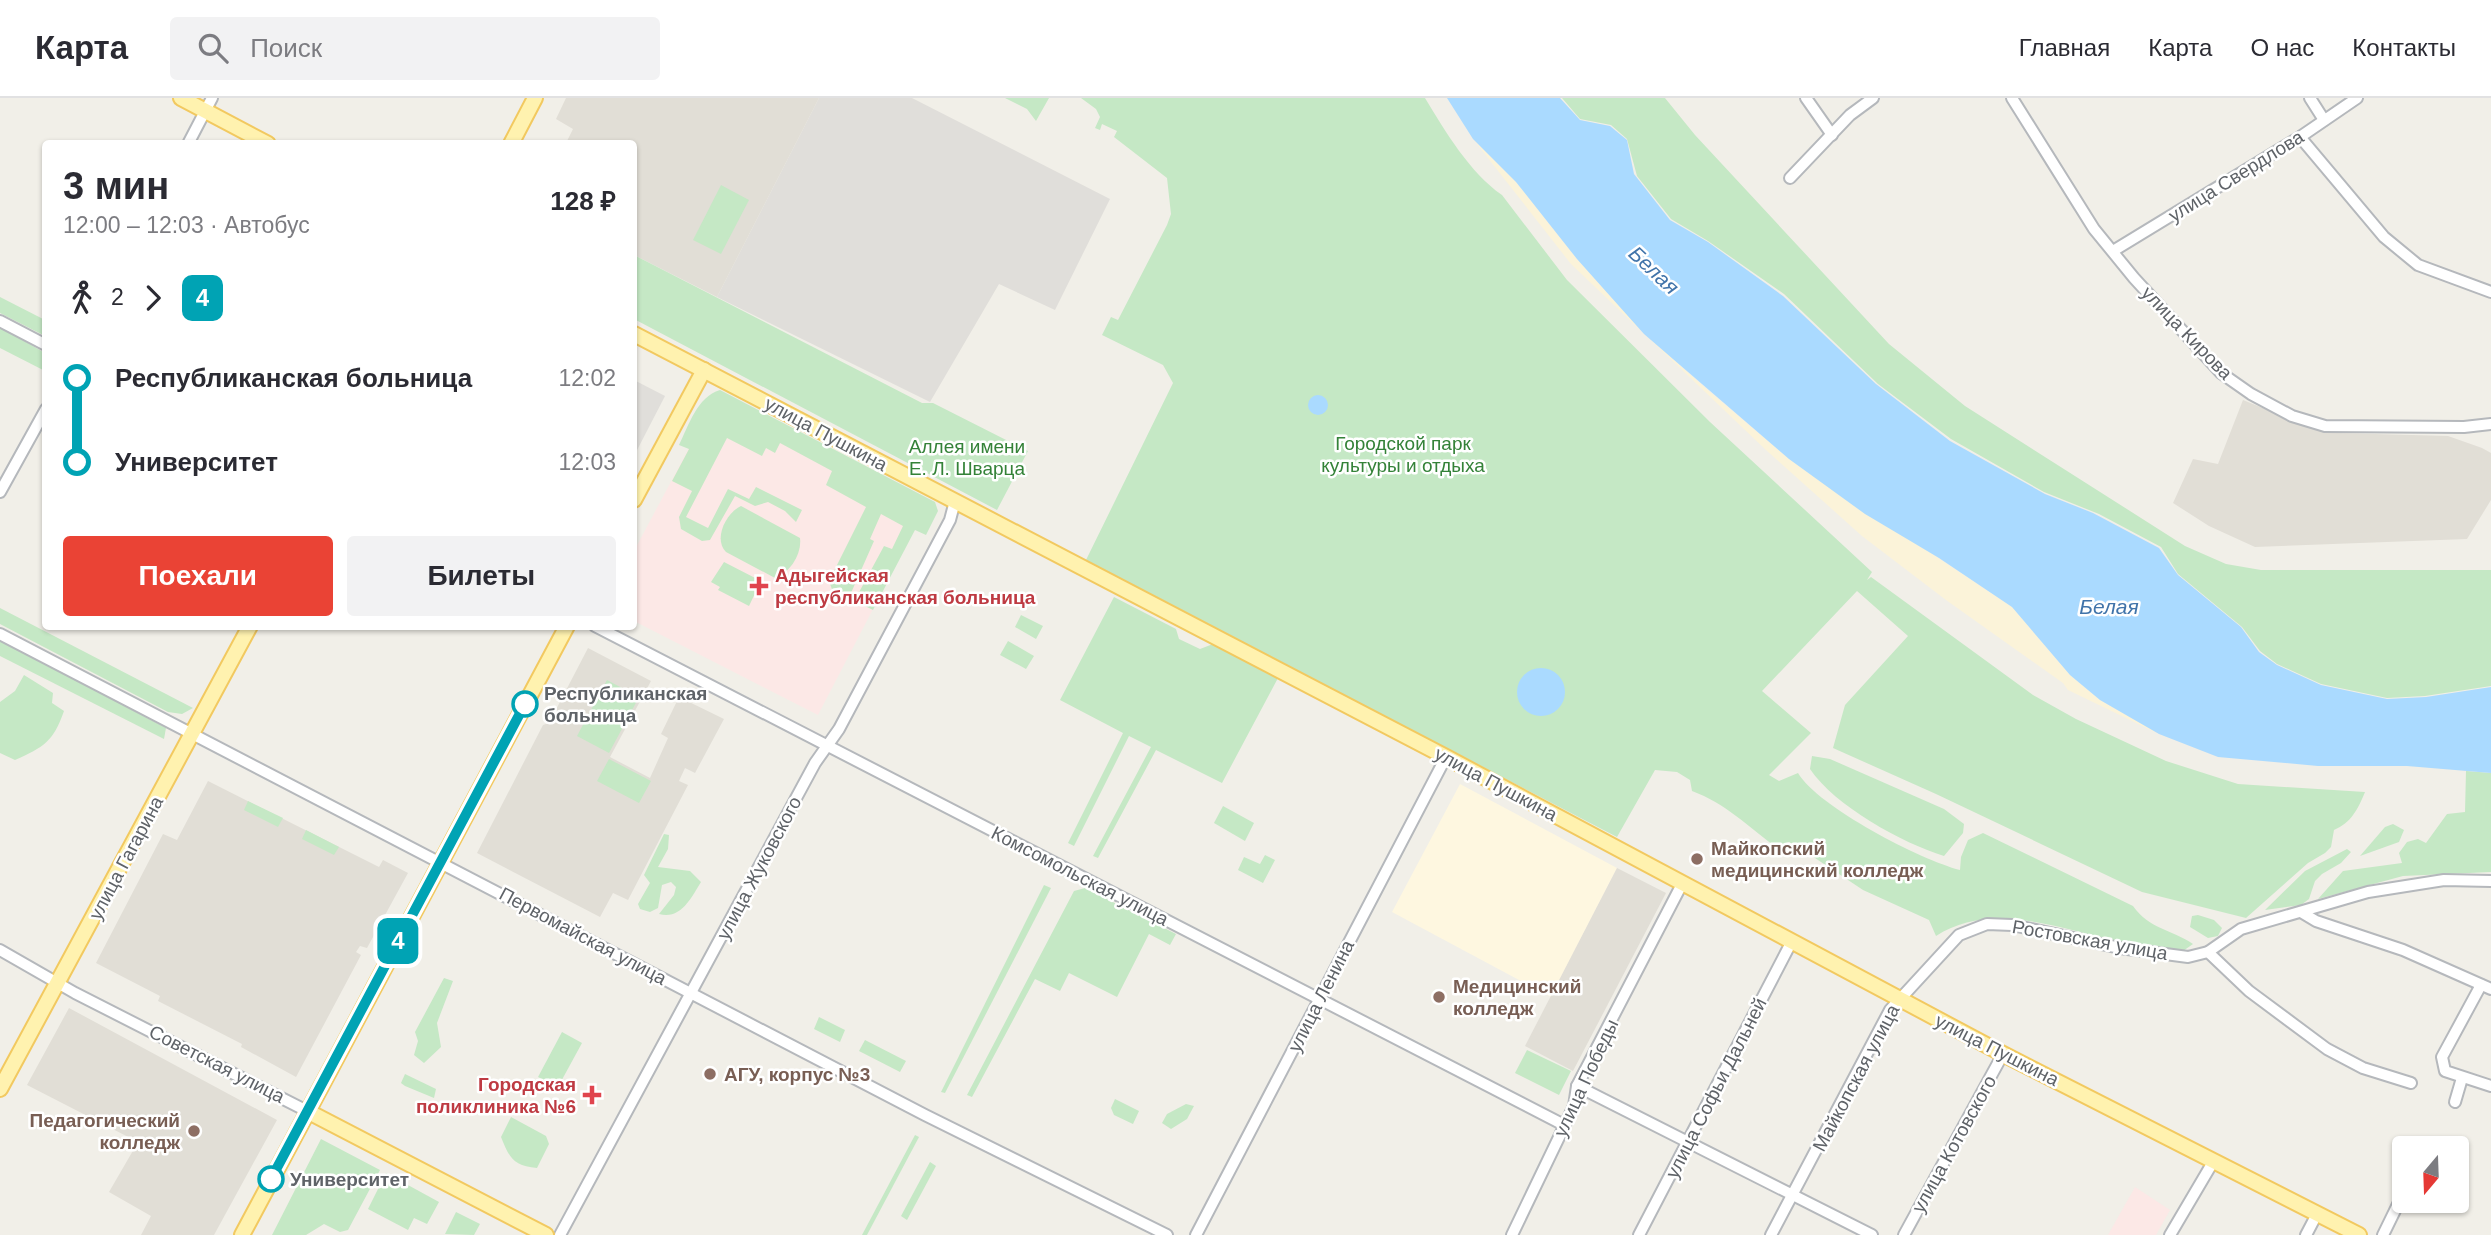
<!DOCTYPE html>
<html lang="ru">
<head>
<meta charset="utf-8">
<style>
  body { margin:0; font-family:Arial,sans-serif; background:#f2f2f3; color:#2b2b33; height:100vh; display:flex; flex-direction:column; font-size:26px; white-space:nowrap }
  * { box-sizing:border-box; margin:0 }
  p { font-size:23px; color:#7c7c81 }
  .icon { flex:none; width:38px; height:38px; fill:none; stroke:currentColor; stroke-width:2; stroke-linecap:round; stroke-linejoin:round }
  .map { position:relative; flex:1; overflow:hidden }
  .panel { position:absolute; left:42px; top:42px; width:595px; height:490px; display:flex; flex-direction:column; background:#fff; border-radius:7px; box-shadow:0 2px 5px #0004 }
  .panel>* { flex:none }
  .badge { padding:0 14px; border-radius:10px; font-size:24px; line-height:46px }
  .needle { width:46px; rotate:199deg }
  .fabs { position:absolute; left:2392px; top:1038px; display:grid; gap:14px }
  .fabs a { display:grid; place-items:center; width:77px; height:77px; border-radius:7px; background:#fff; box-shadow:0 2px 5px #0004; font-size:35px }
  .map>.badge { position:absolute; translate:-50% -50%; box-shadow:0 0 0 4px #fff }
  .legs { display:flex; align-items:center; gap:10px; height:77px; padding:0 21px; font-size:23px }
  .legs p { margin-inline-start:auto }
  .headline { display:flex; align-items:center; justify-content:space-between; height:119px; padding:0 21px }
  h1 { font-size:38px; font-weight:700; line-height:52px }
  .primary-button { display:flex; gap:14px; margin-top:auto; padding:14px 21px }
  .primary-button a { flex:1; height:80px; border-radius:7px; background:#ea4335; color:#fff; font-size:28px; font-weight:700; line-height:80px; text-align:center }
  .primary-button a+a { background:#f2f2f3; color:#2b2b33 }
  ul { padding:0 21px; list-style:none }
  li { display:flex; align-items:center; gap:24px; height:84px; font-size:26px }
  li i { display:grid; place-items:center; width:10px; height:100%; margin:0 9px; background:currentColor }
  li i::after { content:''; width:18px; height:18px; margin:-9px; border:5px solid; border-radius:50%; background:#fff }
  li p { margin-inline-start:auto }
  li:first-child i { background:linear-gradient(#0000 50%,currentColor 0) }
  li:last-child i { background:linear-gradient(currentColor 50%,#0000 0) }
  header { display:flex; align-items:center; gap:42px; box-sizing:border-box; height:98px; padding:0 35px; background:#fff; border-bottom:2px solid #e1e1e2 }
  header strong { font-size:33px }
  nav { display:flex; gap:38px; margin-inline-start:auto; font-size:24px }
  .search { width:490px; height:63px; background:#f2f2f3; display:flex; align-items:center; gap:18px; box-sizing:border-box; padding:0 24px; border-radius:7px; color:#7c7c81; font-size:26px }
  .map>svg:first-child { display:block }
  .commercial { fill:#fef7e0 }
  .industrial { fill:#e0deda }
  .education { fill:#e1ded6 }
  .medical { fill:#fce8e6 }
  .green { fill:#c5e8c5 }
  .sand { fill:#fbf3d9 }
  .water { fill:#aadaff }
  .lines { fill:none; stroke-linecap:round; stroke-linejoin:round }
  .minor-casing { stroke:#b5b8bc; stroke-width:14 }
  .major-casing { stroke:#f2c960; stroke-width:18 }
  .minor { stroke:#fff; stroke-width:10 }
  .major { stroke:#fff2af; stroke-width:14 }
  .line-1-casing { stroke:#fff; stroke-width:16 }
  .line-1 { stroke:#00a3b4; stroke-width:10 }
  .health-dot { fill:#e0444e; stroke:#fff; stroke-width:2.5 }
  .stop-1-dot { fill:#fff; stroke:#00a3b4; stroke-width:3.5 }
  .education-dot { fill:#8d6e63; stroke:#fff; stroke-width:2.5 }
  .labels { text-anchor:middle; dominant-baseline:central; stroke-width:5; stroke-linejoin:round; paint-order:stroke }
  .street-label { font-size:19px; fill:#5f6368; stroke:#fff }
  .park-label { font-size:19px; fill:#348238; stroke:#fff }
  .health-label { font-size:19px; font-weight:bold; fill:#be3a42; stroke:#fff; text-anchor:start }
  .stop-label { font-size:19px; font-weight:bold; fill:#5f6368; stroke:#fff; text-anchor:start }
  .education-label { font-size:19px; font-weight:bold; fill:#785e54; stroke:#fff; text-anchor:start }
  .water-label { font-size:21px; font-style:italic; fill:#4174aa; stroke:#fff }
</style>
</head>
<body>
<header>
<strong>Карта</strong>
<div class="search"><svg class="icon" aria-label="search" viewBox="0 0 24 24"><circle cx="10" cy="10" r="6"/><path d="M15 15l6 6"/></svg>Поиск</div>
<nav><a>Главная</a><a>Карта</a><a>О нас</a><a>Контакты</a></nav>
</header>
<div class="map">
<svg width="2491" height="1137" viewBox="0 0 2491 1137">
  <rect width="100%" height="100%" fill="#f1efe8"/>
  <path class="commercial" d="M1460,686L1617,770L1551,899L1392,814Z"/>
  <g class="industrial">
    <path d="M819,0H912L1110,101L1055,212L999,186L930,304L717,199Z"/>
    <path d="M634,282L665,298L634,358Z"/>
  </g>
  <g class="education">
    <path d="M566,0H819L717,199L634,157V46L566,45L573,31L556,21Z"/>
    <path d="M2243,302L2317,332L2338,335L2448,338L2482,350L2491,355V402L2467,441L2255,449L2209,428L2173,405L2193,361L2218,366Z"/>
    <path d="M588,550L651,583L610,659L650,680L668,640L661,636L679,599L724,621L695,675L685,670L679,683L688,687L628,802L613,795L600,819L477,755L543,627L549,625Z"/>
    <path d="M208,683L379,769L383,762L408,775L367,850L360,848L356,854L361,857L296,979L241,949L242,946L158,903L160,898L96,865L163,736L177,742Z"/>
    <path d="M1617,770L1666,795L1573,973L1525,948Z"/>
    <path d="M69,910L277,1022L214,1137H141L151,1118L109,1094L138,1044L27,987Z"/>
  </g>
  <g class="medical">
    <path d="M714,303L926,409L818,617L634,523V453Z"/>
    <path d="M2135,1089L2170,1112L2156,1137H2108Z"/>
  </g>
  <g class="green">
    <path d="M1005,0H1049L1036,23L1027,11Z"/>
    <path d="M1081,0H1425C1445,33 1470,75 1502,97L1567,182L1710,324L1872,474L1867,482L1871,479L2033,597L2076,621L2166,663L2238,686L2365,694C2358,711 2351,725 2334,732L2331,749L2325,755L2308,765L2246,820L2142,794L1936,696L1833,650L1845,607L1908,538L1857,493L1762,593L1811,635L1769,677L1779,683L1798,675C1818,709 1921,762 1960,772L1961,759L1968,742L1983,735L2133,808C2149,831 2171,831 2193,846L2183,853C2161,850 2139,849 2118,844C2061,830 1990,803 1936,838L1929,822L1863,792L1800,750L1789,744L1777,750C1749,729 1725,705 1692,693L1690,682L1677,674L1655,672L1617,739L1086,462L1173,285L1163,267L1102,237L1111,219L1118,222L1167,127L1171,116L1167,80L1114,39L1117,33L1102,26L1100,32L1095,30L1100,19L1096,11Z"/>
    <path d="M1562,0H1665L1695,37L1889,246L1965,308L2185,448L2226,466L2261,472H2491V588L2425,598L2387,600L2321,586L2277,566L2260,553L2242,529L2178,476L2161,449L2099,416L2044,394L1951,341L1878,286L1784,196L1708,143L1671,121L1637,78L1627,41L1611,27L1580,21Z"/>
    <path d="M721,87L749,102L721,156L693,142Z"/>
    <path d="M634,157L922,305H933L1028,353L997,412L634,221Z"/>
    <path d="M0,199L45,222V238L0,215Z"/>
    <path d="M0,229L45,255V273L0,250Z"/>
    <path d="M720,292L935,404L938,413L926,437L915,432L873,512L863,507L857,498L884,448L892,451L903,428L881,416L870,441L874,443L851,495L844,500L834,497L829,483L866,409L826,387L832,373L780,345L775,355L766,350L762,358L727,340L686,419L708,430L728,391L749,401L756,389L802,412L796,424L785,413L768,404L755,408L735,398L710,442L702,443L681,431L679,419L692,393L672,383L689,351L679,347C689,327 697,299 720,292Z"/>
    <path d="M741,408L800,440C802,456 790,475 775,480L726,454C713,441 726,415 741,408Z"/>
    <path d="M724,464L761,483L749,508L718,492L720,489L711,484Z"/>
    <path d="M1114,499L1176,531L1179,541L1200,551L1213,546L1278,580L1222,685L1156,652L1098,760L1093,758L1151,649L1129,638L1074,748L1068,745L1123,635L1060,602Z"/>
    <path d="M0,510L193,610L182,616L168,614L0,526Z"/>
    <path d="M1021,517L1043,528L1036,541L1015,529Z"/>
    <path d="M0,542L166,630L164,641L0,558Z"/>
    <path d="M1008,543L1034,558L1026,571L1000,557Z"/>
    <path d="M24,577L53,595L52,605L64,613C53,644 44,649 15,662L0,655V604L15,593Z"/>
    <path d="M607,582L639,599L609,655L577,638Z"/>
    <path d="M1812,658L1830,661L1944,711L1964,726L1963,735L1944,758C1902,745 1835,708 1810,671Z"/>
    <path d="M609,661L651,683L639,705L597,683Z"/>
    <path d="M2466,673L2491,675V774L2403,778L2318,801L2343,773L2402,765L2399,755L2407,744L2418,741L2426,745L2447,716L2465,714Z"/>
    <path d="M248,703L283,720L278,729L244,712Z"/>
    <path d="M1223,708L1254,725L1245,743L1214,725Z"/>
    <path d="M2393,726L2404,732L2399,744L2360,758L2385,729Z"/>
    <path d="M306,732L339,749L334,757L302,741Z"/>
    <path d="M664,736L669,737L668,751L658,769L690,773L701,784C691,800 681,822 659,816L674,797L676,789L671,784L662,787L658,810L650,814L640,811L638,806L650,785L644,777Z"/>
    <path d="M2347,751L2351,754L2341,765L2322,776L2315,783L2309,801L2301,807L2265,812L2305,773Z"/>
    <path d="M1265,757L1275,762L1263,785L1238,772L1244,759L1260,766Z"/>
    <path d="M1044,787L1051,790L945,995L941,994Z"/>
    <path d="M1085,790L1176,836L1170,847L1149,836L1117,899L1069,875L1060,893L1035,881L972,999L967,997L1074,793Z"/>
    <path d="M2198,817L2214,822L2222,830L2218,838L2208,840L2190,829L2192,818Z"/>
    <path d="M444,880L453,883L437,925L441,949L424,965L414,957L418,943L415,934Z"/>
    <path d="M819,919L845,932L840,944L814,931Z"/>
    <path d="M562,934L582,945L558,989L538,979Z"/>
    <path d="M865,942L906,963L900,974L859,953Z"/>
    <path d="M1527,952L1571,973L1559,997L1515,975Z"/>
    <path d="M405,976L436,991L434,1000L405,988L401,985Z"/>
    <path d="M1115,1001L1139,1013L1133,1026L1114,1017L1111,1010Z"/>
    <path d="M1186,1006L1194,1008L1187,1021L1171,1031L1162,1025L1167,1016Z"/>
    <path d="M511,1019L546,1038L549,1046L537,1070C513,1068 509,1059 501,1039Z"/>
    <path d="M915,1037L919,1039L867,1137H862Z"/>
    <path d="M321,1041L380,1072L348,1132L340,1134L324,1126L306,1137H272Z"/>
    <path d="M930,1064L936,1068L907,1122L901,1118Z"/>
    <path d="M386,1075L439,1104L427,1126L414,1120L408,1132L368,1111Z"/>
    <path d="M456,1114L480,1126L474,1137L445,1136Z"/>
  </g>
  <path class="sand" d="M1473,41L1516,84L1577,161L1644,236L1710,294L1789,361L2012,509L2070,577L2100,602L2159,636L2068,592L2063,585L1946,502L1862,438L1766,352L1571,166Z"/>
  <g class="water">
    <path d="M1447,0H1560L1580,22L1610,28L1627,42L1634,76L1670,122L1708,144L1783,198L1876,286L1950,343L2045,396L2093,415L2159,450L2178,477L2241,529L2259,554L2277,567L2321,587L2387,601L2426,599L2491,589V675L2407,668H2318L2218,659L2159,636L2100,602L2070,577L2012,509L1939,460L1865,416L1789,361L1644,236L1577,161L1516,84L1473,41Z"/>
    <circle cx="1318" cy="307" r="10"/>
    <circle cx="1541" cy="594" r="24"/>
  </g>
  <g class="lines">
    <g class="minor-casing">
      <g id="minor">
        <path d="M1806,0L1832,37"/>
        <path d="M2012,0L2094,131L2134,180L2221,275L2251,296L2292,318L2325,328L2464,329L2491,326"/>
        <path d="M2310,0L2324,22"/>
        <path d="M2300,39L2384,139L2418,167L2491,194"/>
        <path d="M188,46L212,0"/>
        <path d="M1790,80L1850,17L1873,0"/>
        <path d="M2113,153L2300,39L2357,0"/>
        <path d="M0,223L46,247"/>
        <path d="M0,394L46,311"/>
        <path d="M595,528L1564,1027"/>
        <path d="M0,536L925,1017L1167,1137"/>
        <path d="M2301,814L2316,823L2403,852L2491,891"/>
        <path d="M0,852L75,895L307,1013"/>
        <path d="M2208,854L2249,893L2327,951L2363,970L2411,985"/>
        <path d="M2481,887L2442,959L2445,973L2491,988"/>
        <path d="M1577,988L1872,1137"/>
        <path d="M2455,1004L2462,980"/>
        <path d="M560,1137L815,665L839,631L950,422L955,403"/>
        <path d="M1196,1137L1446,659"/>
        <path d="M1512,1137L1574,1008L1577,988L1682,786"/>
        <path d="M1639,1137L1792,843"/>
        <path d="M1771,1137L1890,912L1959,837L1987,826L2012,827L2120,850L2188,859L2208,854L2241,831L2368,794L2444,782L2491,783"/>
        <path d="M1904,1137L2003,956"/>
        <path d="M2170,1137L2213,1064"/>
        <path d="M2306,1137L2317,1116"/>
        <path d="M2383,1137L2404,1094"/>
      </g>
    </g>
    <g class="major-casing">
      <g id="major">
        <path d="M181,0L268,46"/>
        <path d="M511,46L535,0"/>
        <path d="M634,236L1446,659L2003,956L2359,1137"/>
        <path d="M634,402L704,272"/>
        <path d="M0,991L250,528"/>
        <path d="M307,1013L546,1137"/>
        <path d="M242,1137L567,528"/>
      </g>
    </g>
    <use href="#minor" class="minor"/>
    <use href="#major" class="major"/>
  </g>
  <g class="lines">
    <g class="line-1-casing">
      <path id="line-1" d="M271,1081L525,606"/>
    </g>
    <use href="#line-1" class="line-1"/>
  </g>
  <g class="health-dot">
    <path d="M755.5 477.5h7v7h7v7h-7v7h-7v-7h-7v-7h7z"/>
    <path d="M588.5 986.5h7v7h7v7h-7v7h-7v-7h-7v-7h7z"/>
  </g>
  <g class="stop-1-dot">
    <circle cx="525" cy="606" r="12"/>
    <circle cx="271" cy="1081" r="12"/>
  </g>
  <g class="education-dot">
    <circle cx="1697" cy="761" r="7"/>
    <circle cx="1439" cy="899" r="7"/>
    <circle cx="710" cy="976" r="7"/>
    <circle cx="194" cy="1033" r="7"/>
  </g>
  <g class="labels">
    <g class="street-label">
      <text transform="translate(2236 78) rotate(-32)">улица Свердлова</text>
      <text transform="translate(2187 235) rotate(46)">улица Кирова</text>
      <text transform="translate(826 336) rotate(28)">улица Пушкина</text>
      <text transform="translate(1496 686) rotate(28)">улица Пушкина</text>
      <text transform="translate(126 760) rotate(-62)">улица Гагарина</text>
      <text transform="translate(759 770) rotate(-62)">улица Жуковского</text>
      <text transform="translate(1080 778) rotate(27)">Комсомольская улица</text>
      <text transform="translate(583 838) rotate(28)">Первомайская улица</text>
      <text transform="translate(2090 842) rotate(10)">Ростовская улица</text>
      <text transform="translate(1321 898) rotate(-63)">улица Ленина</text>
      <text transform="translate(1997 952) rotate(27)">улица Пушкина</text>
      <text transform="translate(217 966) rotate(27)">Советская улица</text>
      <text transform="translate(1586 980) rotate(-65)">улица Победы</text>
      <text transform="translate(1856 980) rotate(-62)">Майкопская улица</text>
      <text transform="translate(1716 990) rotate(-63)">улица Софьи Дальней</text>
      <text transform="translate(1954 1046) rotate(-61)">улица Котовского</text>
    </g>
    <g class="park-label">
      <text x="1403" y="345">Городской парк<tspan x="1403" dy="22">культуры и отдыха</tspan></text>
      <text x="967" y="348">Аллея имени<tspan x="967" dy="22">Е. Л. Шварца</tspan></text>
    </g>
    <g class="health-label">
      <text x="775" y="477">Адыгейская<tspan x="775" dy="22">республиканская больница</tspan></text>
      <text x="576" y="986" text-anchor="end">Городская<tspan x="576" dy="22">поликлиника №6</tspan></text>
    </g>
    <g class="stop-label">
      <text x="544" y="595">Республиканская<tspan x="544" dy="22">больница</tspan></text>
      <text x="290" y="1081">Университет</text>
    </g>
    <g class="education-label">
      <text x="1711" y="750">Майкопский<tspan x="1711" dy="22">медицинский колледж</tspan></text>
      <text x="1453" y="888">Медицинский<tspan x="1453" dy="22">колледж</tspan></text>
      <text x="724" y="976">АГУ, корпус №3</text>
      <text x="180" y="1022" text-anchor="end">Педагогический<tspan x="180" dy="22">колледж</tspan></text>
    </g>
    <g class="water-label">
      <text transform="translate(1654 172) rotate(43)">Белая</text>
      <text x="2109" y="508">Белая</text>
    </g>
  </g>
</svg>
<div class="fabs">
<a><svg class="needle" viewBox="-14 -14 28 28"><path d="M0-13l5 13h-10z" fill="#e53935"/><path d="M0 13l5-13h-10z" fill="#7c7c81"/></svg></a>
</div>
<b class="badge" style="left:398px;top:843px;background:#00a3b4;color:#fff">4</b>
<section class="panel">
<div class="headline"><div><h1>3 мин</h1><p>12:00 – 12:03 · Автобус</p></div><b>128 ₽</b></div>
<div class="legs"><svg class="icon" aria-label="walk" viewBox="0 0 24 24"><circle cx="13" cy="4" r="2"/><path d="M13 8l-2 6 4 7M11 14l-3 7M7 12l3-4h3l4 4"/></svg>2<svg class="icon" aria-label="forward" viewBox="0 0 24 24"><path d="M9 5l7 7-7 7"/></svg><b class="badge" style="background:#00a3b4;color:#fff">4</b></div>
<ul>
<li><i style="color:#00a3b4"></i><b>Республиканская больница</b><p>12:02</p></li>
<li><i style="color:#00a3b4"></i><b>Университет</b><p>12:03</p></li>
</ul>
<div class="primary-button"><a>Поехали</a><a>Билеты</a></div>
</section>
</div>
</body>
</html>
